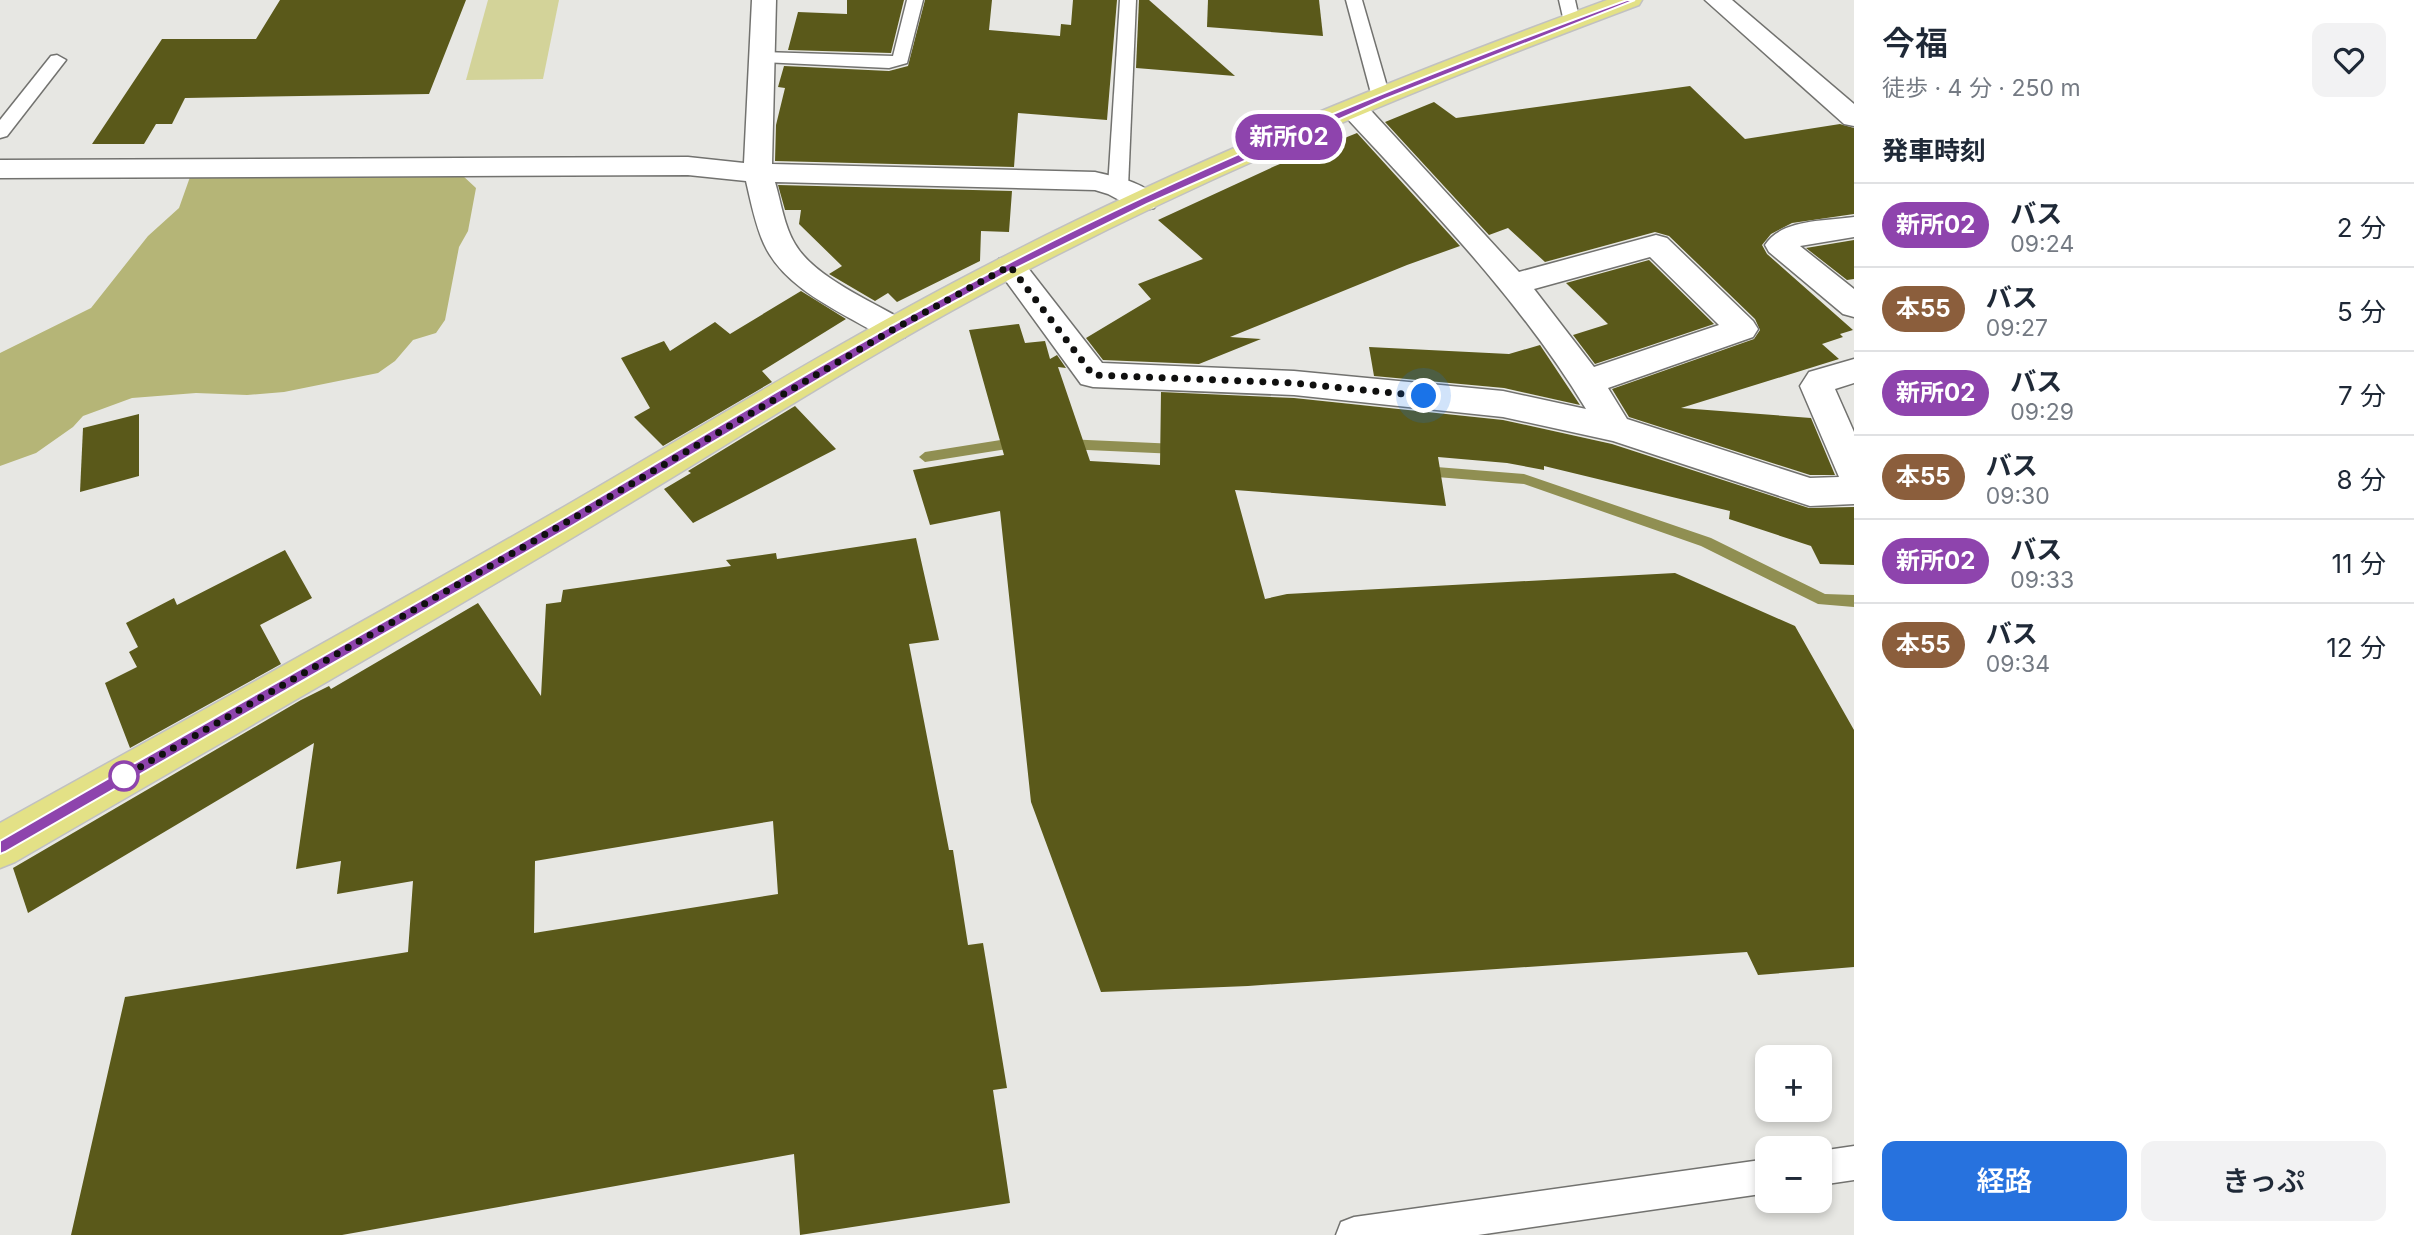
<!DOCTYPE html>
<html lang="ja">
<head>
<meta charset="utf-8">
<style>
  body { margin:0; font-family:Inter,"Noto Sans JP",sans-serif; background:#f2f2f3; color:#1f2937; height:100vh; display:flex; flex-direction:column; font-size:26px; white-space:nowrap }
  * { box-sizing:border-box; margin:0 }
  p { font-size:23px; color:#747a83 }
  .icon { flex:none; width:38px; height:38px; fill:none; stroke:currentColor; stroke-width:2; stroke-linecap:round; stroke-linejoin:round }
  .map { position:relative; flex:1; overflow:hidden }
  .panel { display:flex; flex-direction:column; background:#fff; width:560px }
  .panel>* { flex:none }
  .badge { padding:0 14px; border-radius:23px; font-size:24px; line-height:46px }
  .fabs { position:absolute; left:1755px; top:1045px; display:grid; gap:14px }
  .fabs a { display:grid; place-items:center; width:77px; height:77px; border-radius:14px; background:#fff; box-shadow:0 4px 10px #0003; font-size:35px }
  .you { position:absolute; width:35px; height:35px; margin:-18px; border:5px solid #fff; border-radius:50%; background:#1a73e8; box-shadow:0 0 0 10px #1a73e833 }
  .map>.badge { position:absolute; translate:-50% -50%; box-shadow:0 0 0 4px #fff }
  h2 { padding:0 28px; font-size:26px; line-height:63px }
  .round { display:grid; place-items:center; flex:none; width:74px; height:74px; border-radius:14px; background:#f2f2f3 }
  .headline { display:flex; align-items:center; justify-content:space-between; height:119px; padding:0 28px }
  h1 { font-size:33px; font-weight:600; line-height:52px }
  .action { display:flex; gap:14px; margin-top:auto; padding:14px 28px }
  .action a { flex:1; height:80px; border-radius:14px; background:#2772de; color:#fff; font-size:28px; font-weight:600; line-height:80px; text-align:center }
  .action a+a { background:#f2f2f3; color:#1f2937 }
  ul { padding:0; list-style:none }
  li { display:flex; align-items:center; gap:21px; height:84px; padding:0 28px; border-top:2px solid #e0e1e3 }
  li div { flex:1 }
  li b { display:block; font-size:26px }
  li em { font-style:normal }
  li .badge { min-width:77px; font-weight:700; text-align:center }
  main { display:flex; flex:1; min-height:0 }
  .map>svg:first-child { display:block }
  .green { fill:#d3d399 }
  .forest { fill:#b5b577 }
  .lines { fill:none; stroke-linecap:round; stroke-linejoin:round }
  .stream { fill:#908f52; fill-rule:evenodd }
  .building { fill:#5a591a; fill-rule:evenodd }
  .lane-casing { stroke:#72726f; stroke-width:3 }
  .street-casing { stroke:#72726f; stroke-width:3 }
  .primary-casing { stroke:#c1c1c1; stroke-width:3 }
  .lane { fill:#fff; fill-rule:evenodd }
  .street { fill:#fff; fill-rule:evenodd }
  .primary { fill:#e3e186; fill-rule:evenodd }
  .line { fill:#8e44ad; stroke:#fff; stroke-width:2 }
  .walk { stroke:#10100f; stroke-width:7; stroke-dasharray:0 12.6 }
  .stop-dot { fill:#fff; stroke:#8e44ad; stroke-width:3.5 }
</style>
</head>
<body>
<main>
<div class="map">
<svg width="1854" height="1235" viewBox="0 0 1854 1235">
  <rect width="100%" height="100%" fill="#e7e7e3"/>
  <path class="green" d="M488,0H559L543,79L466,80Z"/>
  <path class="forest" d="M252,174L462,175L476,188L468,231L459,247L445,320L436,333L413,340L395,361L378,373L284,392L247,395L196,393L132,398L83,416L73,427L36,453L0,466V353L91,308L148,236L179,208L190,177Z"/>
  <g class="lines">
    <g class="stream">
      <path d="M1020,437L1026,442L1020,447L925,462L919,457L925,452Z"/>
      <path d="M1065,439L1177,444L1183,449L1177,454L1065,449L1059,444Z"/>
      <path d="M1424,466L1524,474L1711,538L1825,594L1854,595V607L1818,604L1701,546L1524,484L1424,476L1418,471Z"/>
    </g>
  </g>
  <g class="building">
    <path d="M280,0H466L429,94L185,98L172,124H156L144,144H92L162,39H256Z"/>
    <path d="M847,0H904L891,53L788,50L798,12L847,14Z"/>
    <path d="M925,0H992L989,30L1060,36L1061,24L1071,25L1073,0H1117L1107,120L1018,113L1014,167L775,161L776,125L785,88L778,87L784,66L889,71L908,66Z"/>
    <path d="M1139,0H1149L1235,76L1136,68Z"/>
    <path d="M1208,0H1319L1323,36L1207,27Z"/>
    <path d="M1690,86L1745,139L1840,124L1854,128V214L1792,223L1771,234L1762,245L1767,254L1853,330L1840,334L1843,337L1822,344L1839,359L1681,408L1811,418L1835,475H1810L1629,417L1612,389L1754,339L1760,330L1755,319L1669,236L1655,232L1545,262L1508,228L1489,235L1385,122L1434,102L1456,118Z"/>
    <path d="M1357,133L1460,246L1407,265L1230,337L1261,339L1199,364L1103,360L1086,338L1151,299L1138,284L1203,259L1158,220L1275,166Z"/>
    <path d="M778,185L1012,191L1009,232L981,231L980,261L897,302L888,293L875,301L829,274L842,266L799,224L801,210H785Z"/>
    <path d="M1854,240V279L1847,280L1806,248Z"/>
    <path d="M1649,260L1714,324L1595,364L1573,335L1608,324L1566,283Z"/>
    <path d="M801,291L846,319L762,371L772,382L663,446L634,417L650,408L621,358L664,341L670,351L715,322L730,334Z"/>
    <path d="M1019,324L1025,343L1045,341L1050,359L1057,355L1066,368L1058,367L1090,461L1160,465L1161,392L1294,398L1503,420L1612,444L1809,508L1854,507V565L1820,564L1811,546L1729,519L1730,511L1544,466V470L1507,463L1438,457L1446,506L1235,490L1265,599L1287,594L1675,573L1795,626L1854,730V967L1758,975L1747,952L1248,986L1101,992L1031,802L1000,511L930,525L913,470L1004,455L969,330Z"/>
    <path d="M1540,345L1580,405L1504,388L1374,376L1369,347L1509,354Z"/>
    <path d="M795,406L836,449L693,523L664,489L691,473L688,471Z"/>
    <path d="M139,414V476L80,492L83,428Z"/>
    <path d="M916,538L939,640L909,644L949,850H953L968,945L983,943L1007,1088L993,1090L1010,1203L800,1235L794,1154L342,1235H71L125,997L408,952L413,881L337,894L341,861L296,869L314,743L28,913L13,868L301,700L329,686L331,689L478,603L541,696L546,604L561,602L563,590L731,566L726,560L776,553L777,559ZM773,821L778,894L534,933L535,861Z"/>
    <path d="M285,550L312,598L260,625L281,664L130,748L105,683L137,667L129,652L138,647L126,623L174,598L177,605Z"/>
  </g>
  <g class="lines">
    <g class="lane-casing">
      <g id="lane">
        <path d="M907,0H923L907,63L889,68L762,62L753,57L762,52L893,56Z"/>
        <path d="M1120,0H1136L1128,187L1125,191H1111L1108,187Z"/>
        <path d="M1346,0H1362L1390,97L1387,101L1381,102L1372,97Z"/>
        <path d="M1559,0H1575L1580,22L1577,26H1565Z"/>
        <path d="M57,55L66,60L7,136L0,138V120L51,56Z"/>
        <path d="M1854,1146V1180L1820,1185V1151Z"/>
        <path d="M1768,1159V1193L1478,1235H1336L1341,1222L1354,1217Z"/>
      </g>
    </g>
    <g class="street-casing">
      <g id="street">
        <path d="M752,0H776L772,164L1095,172C1116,177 1146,182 1159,201L1154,208L1144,210L1134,208L1108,194L1095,190L775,182C781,202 784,226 795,244C814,277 873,302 905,321L910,329L905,337L894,340L883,337C842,312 785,290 764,244C755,224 751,202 746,181L688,175L0,178V160L688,157L744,163Z"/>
        <path d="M1705,0H1732L1854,104V126L1844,124Z"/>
        <path d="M1354,101L1364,103L1519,272L1656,235L1667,238L1753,321L1758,329L1753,337L1608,388L1627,419L1810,478L1839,477L1800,386L1809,372L1854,359V383L1835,389L1854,432V504L1810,506L1613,441L1503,417L1294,395L1093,387L1081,384L995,266L999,259L1010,256L1021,259L1102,363L1294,371L1503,391L1586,409C1520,300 1430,208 1344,115L1340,109L1344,103ZM1650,257L1719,325L1594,367L1534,289Z"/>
        <path d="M1854,217V237L1800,246L1854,289V317L1843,314L1769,252L1765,245C1781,219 1826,221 1854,217Z"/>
      </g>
    </g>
    <g class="primary-casing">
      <path id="primary" d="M1607,0H1642L1639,5C1428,84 1220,169 1020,274C870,352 728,445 582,532C395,644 204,752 15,862L0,868V823C185,720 371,618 555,512C702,427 846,337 997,260C1194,159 1400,76 1607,0Z"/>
    </g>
    <use href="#lane" class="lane"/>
    <use href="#street" class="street"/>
    <use href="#primary" class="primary"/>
  </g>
  <path class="line" d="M1627,0H1635L1385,99L1147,204L1014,269L898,332L570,527L5,852L0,854V841C185,733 377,627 566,517C712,431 856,341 1007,264C1207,161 1417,77 1627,0Z"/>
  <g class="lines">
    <path class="walk" d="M124,776L116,781L565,523L894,329L1010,266L1093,375L1294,383L1424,396"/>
  </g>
  <circle class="stop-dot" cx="124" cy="776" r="14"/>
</svg>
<div class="fabs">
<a>+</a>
<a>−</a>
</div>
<div class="you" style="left:1424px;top:396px"></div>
<b class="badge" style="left:1289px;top:137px;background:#8e44ad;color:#fff">新所02</b>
</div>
<section class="panel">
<div class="headline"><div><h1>今福</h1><p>徒歩 · 4 分 · 250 m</p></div><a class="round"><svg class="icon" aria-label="heart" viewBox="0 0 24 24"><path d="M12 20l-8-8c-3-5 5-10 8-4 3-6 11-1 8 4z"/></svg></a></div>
<h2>発車時刻</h2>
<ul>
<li><span class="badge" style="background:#8e44ad;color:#fff">新所02</span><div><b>バス</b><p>09:24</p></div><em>2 分</em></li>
<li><span class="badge" style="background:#8b5e3c;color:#fff">本55</span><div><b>バス</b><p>09:27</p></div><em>5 分</em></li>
<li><span class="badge" style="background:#8e44ad;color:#fff">新所02</span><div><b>バス</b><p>09:29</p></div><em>7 分</em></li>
<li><span class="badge" style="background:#8b5e3c;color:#fff">本55</span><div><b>バス</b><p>09:30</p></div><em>8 分</em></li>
<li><span class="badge" style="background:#8e44ad;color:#fff">新所02</span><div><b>バス</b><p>09:33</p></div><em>11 分</em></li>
<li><span class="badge" style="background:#8b5e3c;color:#fff">本55</span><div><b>バス</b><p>09:34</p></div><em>12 分</em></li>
</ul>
<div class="action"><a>経路</a><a>きっぷ</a></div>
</section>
</main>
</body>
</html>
